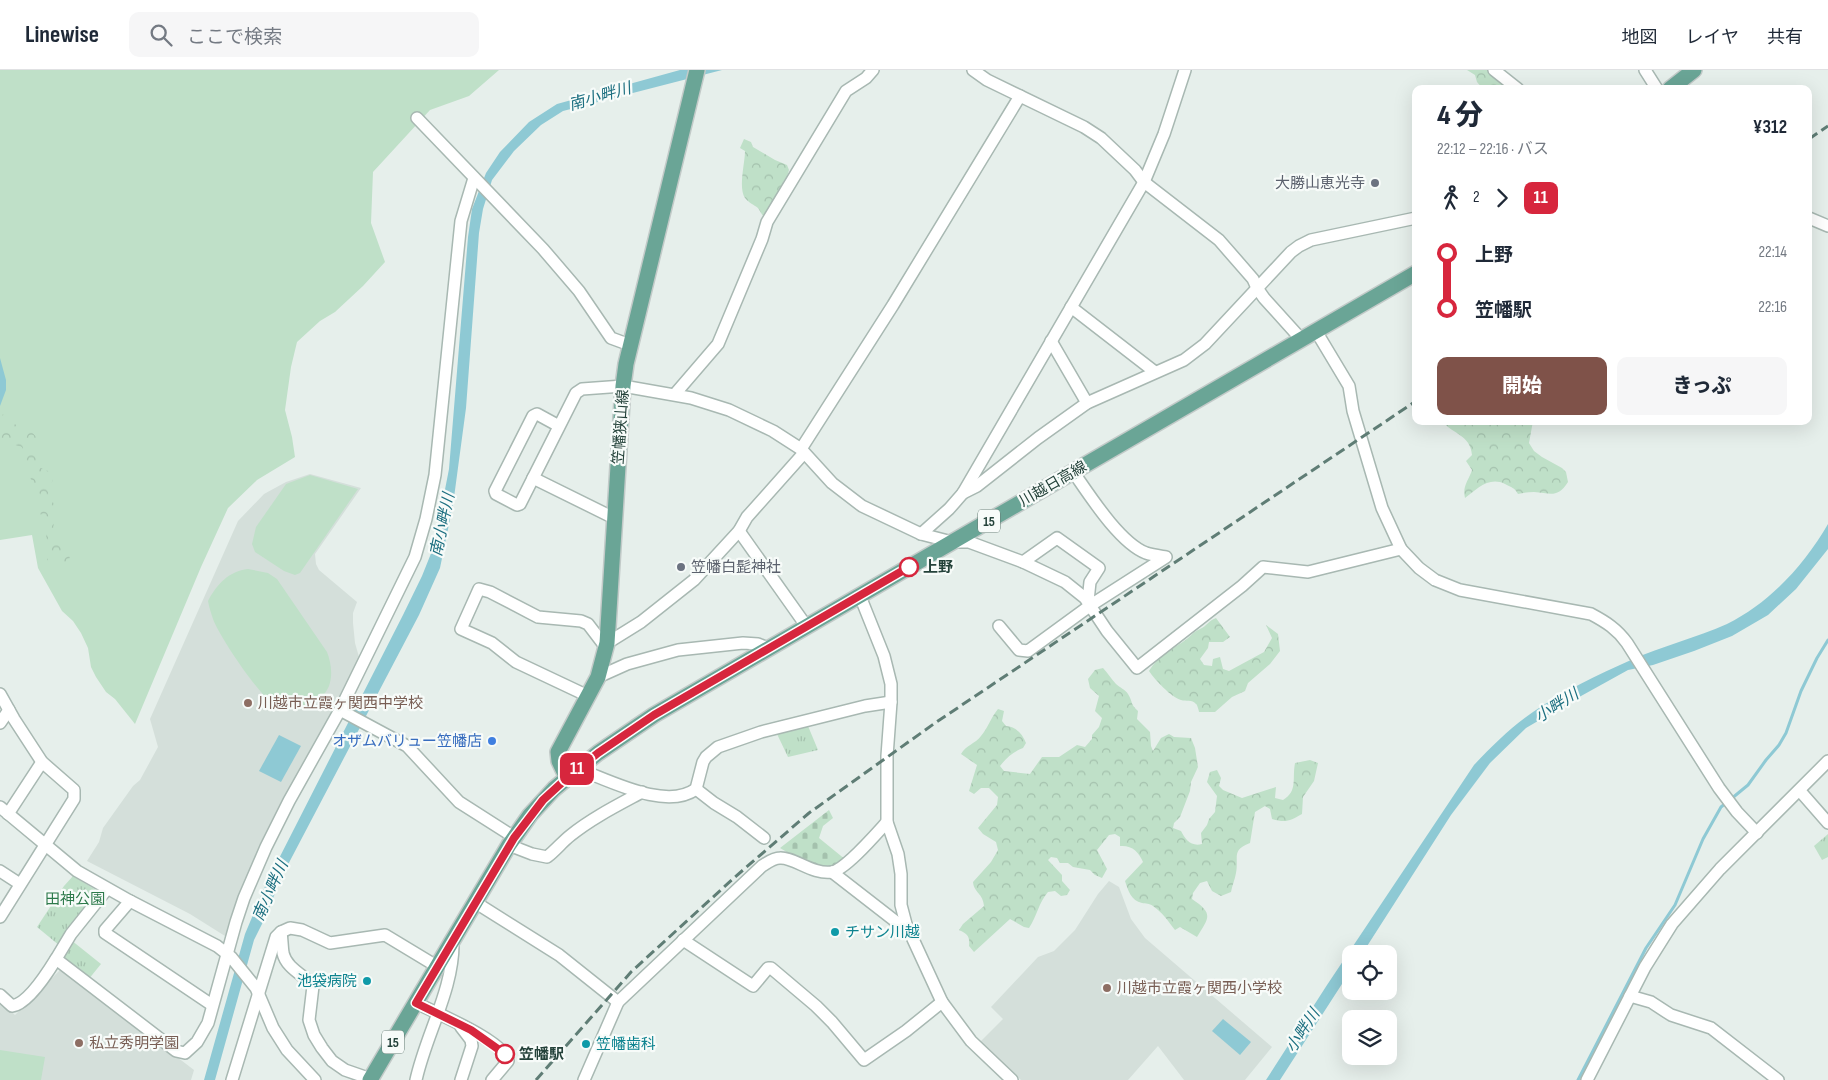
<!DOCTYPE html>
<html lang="ja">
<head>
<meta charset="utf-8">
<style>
  body { margin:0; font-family:"Sofia Sans Condensed","Noto Sans JP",sans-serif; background:#f6f6f7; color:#1f2937; height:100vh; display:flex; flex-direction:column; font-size:19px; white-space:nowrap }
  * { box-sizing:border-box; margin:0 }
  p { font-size:16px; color:#747a83 }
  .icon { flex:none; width:28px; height:28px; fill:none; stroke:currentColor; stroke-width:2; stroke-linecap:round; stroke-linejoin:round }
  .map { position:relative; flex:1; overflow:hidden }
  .drawer { position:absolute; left:1412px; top:15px; width:400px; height:340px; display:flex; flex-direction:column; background:#fff; border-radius:10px; box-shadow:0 5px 20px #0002 }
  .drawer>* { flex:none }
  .badge { padding:0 10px; border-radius:8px; font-size:18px; line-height:32px }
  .tools { position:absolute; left:1342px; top:875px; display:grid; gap:10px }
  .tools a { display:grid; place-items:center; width:55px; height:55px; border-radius:10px; background:#fff; box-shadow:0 5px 20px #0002; font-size:25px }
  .map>.badge { position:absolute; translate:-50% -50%; box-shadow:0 0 0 2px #fff }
  .legs { display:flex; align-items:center; gap:8px; height:55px; padding:0 25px; font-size:16px }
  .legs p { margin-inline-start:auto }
  .headline { display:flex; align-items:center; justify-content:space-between; height:85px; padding:0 25px }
  h1 { font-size:28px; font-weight:800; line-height:38px }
  .action { display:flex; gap:10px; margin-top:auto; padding:10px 25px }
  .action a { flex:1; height:58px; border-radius:10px; background:#7f5249; color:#fff; font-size:20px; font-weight:800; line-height:58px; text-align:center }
  .action a+a { background:#f6f6f7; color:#1f2937 }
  ul { padding:0 25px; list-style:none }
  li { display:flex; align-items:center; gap:18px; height:55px; font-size:19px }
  li i { display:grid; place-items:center; width:8px; height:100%; margin:0 6px; background:currentColor }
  li i::after { content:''; width:12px; height:12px; margin:-6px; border:4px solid; border-radius:50%; background:#fff }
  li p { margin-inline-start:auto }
  li:first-child i { background:linear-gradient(#0000 50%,currentColor 0) }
  li:last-child i { background:linear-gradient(currentColor 50%,#0000 0) }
  header { display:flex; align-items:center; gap:30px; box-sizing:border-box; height:70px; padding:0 25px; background:#fff; border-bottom:1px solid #e0e1e3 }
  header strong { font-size:24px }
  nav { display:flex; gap:28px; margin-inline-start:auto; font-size:18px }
  .search { width:350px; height:45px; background:#f6f6f7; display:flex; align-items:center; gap:12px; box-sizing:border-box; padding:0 18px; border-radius:10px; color:#747a83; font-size:19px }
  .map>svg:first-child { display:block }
  .built { fill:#d4dfda }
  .grass { fill:#bfe0c8 }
  .forest { fill:url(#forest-crowns) }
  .cemetery { fill:url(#cemetery-stones) }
  .park { fill:url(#park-tufts) }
  .water { fill:#8ec9d4 }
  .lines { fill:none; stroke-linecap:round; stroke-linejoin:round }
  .stream { stroke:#8ec9d4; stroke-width:3 }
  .minor-casing { stroke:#a8b8b2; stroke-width:14 }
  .major-casing { stroke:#c2cac8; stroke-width:18 }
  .minor { stroke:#fff; stroke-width:11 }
  .major { stroke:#6aa596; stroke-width:15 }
  .rail { stroke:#5f7d75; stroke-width:3; stroke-dasharray:10 5; stroke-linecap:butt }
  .line-1-casing { stroke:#fff; stroke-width:11 }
  .line-1 { stroke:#d7263d; stroke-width:8 }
  .worship-dot { fill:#6b7280; stroke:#f7fbf9; stroke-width:2 }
  .stop-1-dot { fill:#fff; stroke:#d7263d; stroke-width:2.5 }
  .education-dot { fill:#8d6e63; stroke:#f7fbf9; stroke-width:2 }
  .shop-dot { fill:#3f7fe0; stroke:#f7fbf9; stroke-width:2 }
  .culture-dot { fill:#0f9aa8; stroke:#f7fbf9; stroke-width:2 }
  .labels { text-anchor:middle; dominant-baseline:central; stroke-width:4.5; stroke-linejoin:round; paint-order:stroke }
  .shield { fill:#f7fbf9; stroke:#637a73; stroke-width:1 }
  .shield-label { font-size:14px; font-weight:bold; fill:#24423a }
  .worship-label { font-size:15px; fill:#5b616d; stroke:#f7fbf9; text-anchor:end }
  .street-label { font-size:15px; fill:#24423a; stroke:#f7fbf9 }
  .stop-label { font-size:15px; font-weight:bold; fill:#24423a; stroke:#f7fbf9; text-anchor:start }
  .education-label { font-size:15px; fill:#785e54; stroke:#f7fbf9; text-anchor:start }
  .shop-label { font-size:15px; fill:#366cbe; stroke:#f7fbf9; text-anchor:end }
  .park-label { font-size:15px; fill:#2d7a4b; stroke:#f7fbf9 }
  .culture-label { font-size:15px; fill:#0d838f; stroke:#f7fbf9; text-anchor:start }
  .water-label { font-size:16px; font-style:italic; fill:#1c6f80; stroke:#f7fbf9 }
</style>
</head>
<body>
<header>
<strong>Linewise</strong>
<div class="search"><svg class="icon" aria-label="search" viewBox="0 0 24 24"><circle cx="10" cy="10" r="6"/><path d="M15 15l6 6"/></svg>ここで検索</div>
<nav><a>地図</a><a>レイヤ</a><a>共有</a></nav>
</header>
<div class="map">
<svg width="1828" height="1010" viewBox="0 0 1828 1010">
  <defs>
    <pattern id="forest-crowns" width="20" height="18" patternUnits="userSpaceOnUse" patternTransform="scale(1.25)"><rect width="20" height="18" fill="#bfe0c8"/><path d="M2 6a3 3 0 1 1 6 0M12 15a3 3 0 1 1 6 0" fill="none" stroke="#a4c1ad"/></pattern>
    <pattern id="cemetery-stones" width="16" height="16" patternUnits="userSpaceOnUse" patternTransform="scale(1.25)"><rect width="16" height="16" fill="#bfe0c8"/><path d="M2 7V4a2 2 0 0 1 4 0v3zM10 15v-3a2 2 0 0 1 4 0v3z" fill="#a4c1ad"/></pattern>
    <pattern id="park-tufts" width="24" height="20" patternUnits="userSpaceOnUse" patternTransform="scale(1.25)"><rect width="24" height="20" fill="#bfe0c8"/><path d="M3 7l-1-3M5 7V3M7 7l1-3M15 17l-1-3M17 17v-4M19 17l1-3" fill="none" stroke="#a4c1ad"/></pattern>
  </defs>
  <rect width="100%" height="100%" fill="#e6efeb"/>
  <g class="built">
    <path d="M310,404L361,418L315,484L316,494L319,500L357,532L353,543V553L355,573L359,587L316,675L262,775L240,822L228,862L225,866L190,844L87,791L99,772L103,758L133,716L140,710L158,677L150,649L238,451L264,424L286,412Z"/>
    <path d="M1109,811L1119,817L1131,849L1145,868L1272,977L1245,1010H1184L1158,976L1128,1010H1021L980,972L1003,949L991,937L1038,887L1054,881L1075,860L1098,824Z"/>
    <path d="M61,899L194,1000L191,1010H0V931L15,945Z"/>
  </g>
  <g class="grass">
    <path d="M0,0H499L469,26L430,40L373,102L371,153L385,192L363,216L335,242L320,251L297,272L291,297L285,340L292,367L295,387L257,410L228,438L201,497L135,654L115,629L106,622L96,607L91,597L88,578L81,563L73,551L62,541L38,498L32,465L0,470Z"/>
    <path d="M310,405L358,419L300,503L295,505L284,501L255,482L252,474L256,457L286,414Z"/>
    <path d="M248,499L268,503L277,509L327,582C331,592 333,605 329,616C321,635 295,643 276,635C261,629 219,566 213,549C211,543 209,537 208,531C217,514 229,501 248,499Z"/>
    <path d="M0,980L45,987L41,1010H0Z"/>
  </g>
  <g class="forest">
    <path d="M1467,0H1503L1518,14L1528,19H1483L1477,12L1475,5Z"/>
    <path d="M744,69L751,72L753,77L775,90L787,95L789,100L787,107L783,112L784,116L765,148C762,145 760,141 758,138C754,135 748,132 745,128C738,118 745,93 745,81L740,78Z"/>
    <path d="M4,344L10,347C14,355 18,358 27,357L40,371L38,379L39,397L50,402L53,406L50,425L55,437L53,446L54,462L71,477L69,492L50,494L47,489L46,461L39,439L41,428L39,422L32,413L29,403V397L24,391L25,383L22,377L15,375L0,377V346Z"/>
    <path d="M1442,351H1533L1529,373L1534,381L1542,387L1562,398L1566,402L1568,412C1557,429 1550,423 1534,422C1528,422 1523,423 1518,424C1514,417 1512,418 1505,414C1489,406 1477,419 1465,428C1462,416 1469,410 1472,400L1466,391L1472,385C1470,364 1453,365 1442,351Z"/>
    <path d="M1216,548L1230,567L1223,572H1209L1208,578L1200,589L1204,595L1212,596L1213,589L1220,587L1223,599L1229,601L1264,582L1272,568L1266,555L1278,564L1280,581L1270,594L1248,613L1245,621L1232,627L1215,642H1199C1199,641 1197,634 1196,634C1192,629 1186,632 1181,630C1171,627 1155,610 1149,601C1158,585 1174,579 1188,568C1194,563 1192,563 1200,559C1207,556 1208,551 1216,548Z"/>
    <path d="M1103,598C1108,603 1111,609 1116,614C1120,618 1125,619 1128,624C1133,632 1130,634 1138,641L1137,649L1150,662L1151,676L1153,681L1161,668L1169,664L1174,667L1191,668L1195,678L1198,697L1191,712L1190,721L1180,747L1174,753L1173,758L1181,761C1185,769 1191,777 1202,774L1201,763L1207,755L1209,749L1215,742L1217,726L1207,712L1210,702L1217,700L1221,708L1219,716L1223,720L1242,728L1276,717L1275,728L1283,730C1298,721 1292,709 1295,693L1310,690L1318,693L1314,711L1303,727L1302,744C1290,751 1286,753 1272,749L1270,739L1265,736L1255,742L1250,773C1231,780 1239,787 1236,803C1235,809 1232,816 1231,822L1221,826L1212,821L1207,811L1200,813L1193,823L1192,829C1214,844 1209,847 1197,867L1180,857L1175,860C1168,851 1163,843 1153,836C1149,833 1146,834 1142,833C1131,831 1128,820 1125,811L1143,792C1139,782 1132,775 1120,776V767L1115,764L1109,765L1097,780L1107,799L1102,808L1095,805L1090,800L1073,797L1068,793H1060L1057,788L1051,787L1048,790L1062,805V811L1070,820L1067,825L1061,826L1055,821L1048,822C1039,832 1037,846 1029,858L1024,857L1010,849L974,882L969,876C970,867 968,864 959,860L963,854L984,836C983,823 974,823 973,812L991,792L998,780L996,772L983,764L978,758L997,735L998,727L989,718H981L974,724L969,721L977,695L961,684C966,675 975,674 981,666C988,658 991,647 998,639L1004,641L1002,651L1006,656C1016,657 1022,663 1026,673L1023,678C1013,682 1007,687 1000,696L1004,701L1030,704L1042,687H1059L1077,675L1085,677L1092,669V665L1099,657L1102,648L1095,641L1099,626L1090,618L1088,609L1095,600Z"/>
  </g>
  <path class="cemetery" d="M829,740L833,748L823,756L819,768L846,790L832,798L807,794L780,778Z"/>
  <g class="park">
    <path d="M808,656L818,680L788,687L777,664Z"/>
    <path d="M1828,764V787L1822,790L1814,776Z"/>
    <path d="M73,806L101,823L60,876L37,857L64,816Z"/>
    <path d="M71,870L101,894L88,910L60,887Z"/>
  </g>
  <g class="water">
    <path d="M680,0H722L563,41L541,55L514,81L492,110L483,139L479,163L466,338L453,435L440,498L419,545L282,806L265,848L254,870L215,1010H204L245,864L266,814L403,545L422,506L434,476L449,399L468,167L472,139L486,103L500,82L529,52L557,34Z"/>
    <path d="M0,288L6,310V320L0,336V355Z"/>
    <path d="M1828,454V479L1796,519L1768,545L1732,566L1694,581L1653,595L1628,600L1572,631L1526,658L1490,693L1451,745L1362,884H1351V900L1280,1010H1266L1327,915L1474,695C1492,676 1511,657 1533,642C1564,621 1597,605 1631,590C1662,576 1696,568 1727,554C1770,533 1804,495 1828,454Z"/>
    <path d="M279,665L301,676L281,712L259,701Z"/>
    <path d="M1223,949L1251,972L1240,985L1212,961Z"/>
  </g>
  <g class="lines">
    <g class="stream">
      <path d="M1731,729L1748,715L1766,690L1779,675L1786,663L1801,621L1817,588L1828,570"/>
      <path d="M1578,1010L1646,878L1675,835L1703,769L1721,737L1726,733"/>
    </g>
    <g class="minor-casing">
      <g id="minor">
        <path d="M973,0L987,10L1084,57L1101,68L1135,100L1144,112L1219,170L1253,209L1257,218L1264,228L1301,269"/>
        <path d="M1494,0L1518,19"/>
        <path d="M1645,0L1657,19"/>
        <path d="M417,48L543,179L579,221L611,268L630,275"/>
        <path d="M1809,148L1828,156"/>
        <path d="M1071,237L1155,302"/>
        <path d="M1316,261L1349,316L1353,341L1382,438L1401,479L1419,498L1435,510L1460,520L1591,544C1606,552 1617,559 1627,573L1719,718L1737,742L1757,763"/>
        <path d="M1051,271L1087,333"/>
        <path d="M675,324L718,274L762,169L767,152L846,21L866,8L873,0"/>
        <path d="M559,356L537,344L533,346L495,421L496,424L517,435L520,434L576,323L582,319L623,316L691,328L729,340L773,361L801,379L832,413L862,436L921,464L952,472H969L1023,492L1065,512L1085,528L1107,561L1137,598L1242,516L1263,497L1308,502L1401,479"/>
        <path d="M801,379L893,235L1020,26"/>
        <path d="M533,408L616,449"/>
        <path d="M963,423L977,416L1038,368L1087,333L1184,290L1205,274L1291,182L1299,176L1311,170L1416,148"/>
        <path d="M739,461L807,557"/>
        <path d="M921,464L949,439L963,423L1144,112L1164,64L1185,0"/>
        <path d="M1023,492L1057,468L1099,498L1090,512L1088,531"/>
        <path d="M860,526L884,586L891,614V632L887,686V752L898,784L901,804V835L906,854L942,932L971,971L1012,1010"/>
        <path d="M999,556L1019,580L1028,581L1091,535L1166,487C1160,486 1152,485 1146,483C1120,473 1090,426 1074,403"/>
        <path d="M598,607L627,594L678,580L743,573L758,574L770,579"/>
        <path d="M0,624L14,649L42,692L74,720V729L0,847"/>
        <path d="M588,626L516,592L492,573L461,559L479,519L490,522L538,547L581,551L588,554L604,575L641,552L694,510L739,461L747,447L804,383"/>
        <path d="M340,640L407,676L459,732L514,767"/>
        <path d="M0,653L9,640"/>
        <path d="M578,699C609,710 666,741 696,719L703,692L706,687L718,677L761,662L865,636L891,632"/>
        <path d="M696,719L714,733L737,747L764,768"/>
        <path d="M1800,721L1828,753"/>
        <path d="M0,737L77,801L130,831L217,876L231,887L256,918L273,958L287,980L315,1010"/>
        <path d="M8,744L42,692"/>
        <path d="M509,775L532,784L547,787C556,780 562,772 571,765C592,748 618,735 642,722"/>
        <path d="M0,801L20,814"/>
        <path d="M832,802L908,861"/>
        <path d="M130,831L105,860V863L212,935"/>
        <path d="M476,834L481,836L559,885L618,932"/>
        <path d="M281,862C282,869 282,876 283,883C286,897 301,904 311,913L313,916L309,950L314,965L322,978L332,991L345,1000L371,1009"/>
        <path d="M683,870L753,916L768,898H771L816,936L832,952L864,990L906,961L942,932"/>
        <path d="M56,889L71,864L107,819"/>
        <path d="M0,925L12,936C28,934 48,902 56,889L176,981L185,983L197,972L208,953L236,852L244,828L266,777L289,731L340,640L415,487L426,449L435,405L461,151L474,108"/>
        <path d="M1630,926L1651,932L1671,945L1711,958L1778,1010"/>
        <path d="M416,933C434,942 506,972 508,991L492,1010"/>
        <path d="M461,957L471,970L472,976L461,1010"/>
        <path d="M232,1010L276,867L281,862L290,858L302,860L330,873L385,865L438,897"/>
        <path d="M416,1010C426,964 454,919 453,871"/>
        <path d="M584,1010L618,932L762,796C767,793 773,788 780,788C794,787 813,805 832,802C846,799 876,764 887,752"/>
        <path d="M1587,1010L1645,897L1672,854L1720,799L1828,691"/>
      </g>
    </g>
    <g class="major-casing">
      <g id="major">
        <path d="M1670,19L1694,0"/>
        <path d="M567,708L559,691L558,682L598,607L607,573L623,316L626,294L697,0"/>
        <path d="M370,1010L509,775L530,745L554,719L578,699L598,683L654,645L1416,203"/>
      </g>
    </g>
    <use href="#minor" class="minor"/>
    <use href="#major" class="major"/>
    <g class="rail">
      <path d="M1809,69L1828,56"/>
      <path d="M536,1010L631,902L735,807L809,743L935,653L1416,331"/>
    </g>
  </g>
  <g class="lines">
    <g class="line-1-casing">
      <path id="line-1" d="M505,984L471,960L416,933L514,768L543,730L567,708L598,683L654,645L909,497"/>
    </g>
    <use href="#line-1" class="line-1"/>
  </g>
  <g class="worship-dot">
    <circle cx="1375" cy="113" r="5"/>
    <circle cx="681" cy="497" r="5"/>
  </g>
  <g class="stop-1-dot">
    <circle cx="909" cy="497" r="9"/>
    <circle cx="505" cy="984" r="9"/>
  </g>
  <g class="education-dot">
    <circle cx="248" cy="633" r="5"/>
    <circle cx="1107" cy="918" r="5"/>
    <circle cx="79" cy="973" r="5"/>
  </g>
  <circle class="shop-dot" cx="492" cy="671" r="5"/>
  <g class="culture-dot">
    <circle cx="835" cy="862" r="5"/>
    <circle cx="367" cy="911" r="5"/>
    <circle cx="586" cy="974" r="5"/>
  </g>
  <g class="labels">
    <g class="shield">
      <rect x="978" y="439.5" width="22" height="23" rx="4"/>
      <rect x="382" y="960.5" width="22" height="23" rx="4"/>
    </g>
    <g class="shield-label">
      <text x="989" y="451">15</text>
      <text x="393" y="972">15</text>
    </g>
    <g class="worship-label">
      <text x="1365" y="113">大勝山恵光寺</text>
      <text x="691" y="497" text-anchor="start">笠幡白髭神社</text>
    </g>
    <g class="street-label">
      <text transform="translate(621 357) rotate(-86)">笠幡狭山線</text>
      <text transform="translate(1053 414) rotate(-30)">川越日高線</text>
    </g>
    <g class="stop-label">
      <text x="923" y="497">上野</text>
      <text x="519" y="984">笠幡駅</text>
    </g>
    <g class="education-label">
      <text x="258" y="633">川越市立霞ヶ関西中学校</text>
      <text x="1117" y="918">川越市立霞ヶ関西小学校</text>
      <text x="89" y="973">私立秀明学園</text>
    </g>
    <g class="shop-label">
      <text x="482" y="671">オザムバリュー笠幡店</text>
    </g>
    <g class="park-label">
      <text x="75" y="829">田神公園</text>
    </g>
    <g class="culture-label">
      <text x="845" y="862">チサン川越</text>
      <text x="357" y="911" text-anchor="end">池袋病院</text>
      <text x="596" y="974">笠幡歯科</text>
    </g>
    <g class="water-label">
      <text transform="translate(600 27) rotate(-16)">南小畔川</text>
      <text transform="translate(443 455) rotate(-78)">南小畔川</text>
      <text transform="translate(1557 636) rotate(-33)">小畔川</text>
      <text transform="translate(271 821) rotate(-66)">南小畔川</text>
      <text transform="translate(1303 961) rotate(-57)">小畔川</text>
    </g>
  </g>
</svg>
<div class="tools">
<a><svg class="icon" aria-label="locate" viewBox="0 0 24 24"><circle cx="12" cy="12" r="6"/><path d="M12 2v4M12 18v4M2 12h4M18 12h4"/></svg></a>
<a><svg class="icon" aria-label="layers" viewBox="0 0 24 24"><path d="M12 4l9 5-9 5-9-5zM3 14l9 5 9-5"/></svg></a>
</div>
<b class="badge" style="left:577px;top:699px;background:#d7263d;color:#fff">11</b>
<section class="drawer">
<div class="headline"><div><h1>4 分</h1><p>22:12 – 22:16 · バス</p></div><b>¥312</b></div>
<div class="legs"><svg class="icon" aria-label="walk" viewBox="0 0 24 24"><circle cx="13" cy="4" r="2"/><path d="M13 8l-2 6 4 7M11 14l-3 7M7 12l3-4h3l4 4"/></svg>2<svg class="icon" aria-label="forward" viewBox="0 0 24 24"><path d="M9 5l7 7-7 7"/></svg><b class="badge" style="background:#d7263d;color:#fff">11</b></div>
<ul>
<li><i style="color:#d7263d"></i><b>上野</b><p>22:14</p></li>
<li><i style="color:#d7263d"></i><b>笠幡駅</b><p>22:16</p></li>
</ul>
<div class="action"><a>開始</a><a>きっぷ</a></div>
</section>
</div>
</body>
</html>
